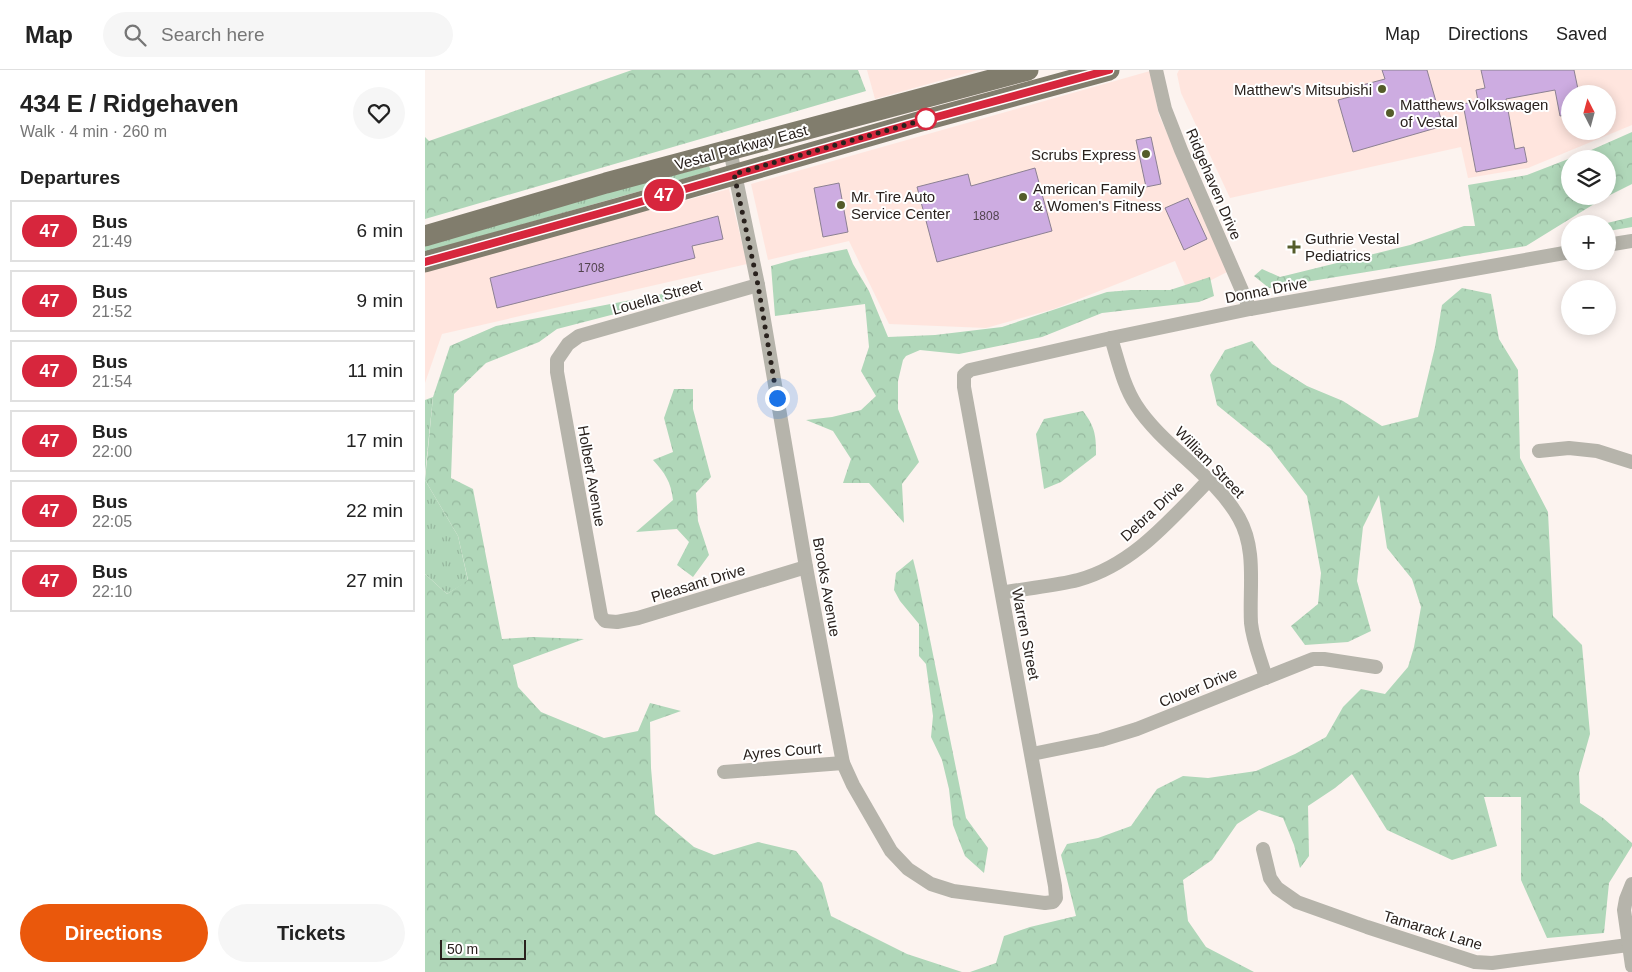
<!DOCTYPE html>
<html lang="en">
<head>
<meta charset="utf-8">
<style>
  body { margin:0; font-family:Helvetica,sans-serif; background:#f6f6f6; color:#222; height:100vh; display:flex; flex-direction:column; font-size:19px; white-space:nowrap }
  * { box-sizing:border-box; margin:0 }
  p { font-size:16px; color:#767676 }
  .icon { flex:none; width:28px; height:28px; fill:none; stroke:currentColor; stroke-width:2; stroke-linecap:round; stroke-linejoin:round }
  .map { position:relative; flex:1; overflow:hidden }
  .panel { display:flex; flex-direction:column; background:#fff; width:425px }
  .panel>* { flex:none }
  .badge { padding:0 10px; border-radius:16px; font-size:18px; line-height:32px }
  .needle { width:32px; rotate:354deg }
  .controls { position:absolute; left:1136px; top:15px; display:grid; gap:10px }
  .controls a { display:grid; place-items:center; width:55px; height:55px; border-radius:50%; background:#fff; box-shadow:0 2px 12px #0003; font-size:25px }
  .scale { position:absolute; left:15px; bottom:12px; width:86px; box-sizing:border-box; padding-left:5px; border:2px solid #29211d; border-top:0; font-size:14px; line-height:18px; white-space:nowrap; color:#29211d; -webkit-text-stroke:4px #fff; paint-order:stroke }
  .you { position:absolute; width:25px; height:25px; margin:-12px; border:4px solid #fff; border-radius:50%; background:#1a73e8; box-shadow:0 0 0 8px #1a73e833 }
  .map>.badge { position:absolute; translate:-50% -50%; box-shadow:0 0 0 2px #fff }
  h2 { padding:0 20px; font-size:19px; line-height:45px }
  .round { display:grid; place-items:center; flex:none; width:52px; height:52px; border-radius:26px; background:#f6f6f6 }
  .head { display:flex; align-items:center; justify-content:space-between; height:85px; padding:0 20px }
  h1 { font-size:24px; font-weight:700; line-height:38px }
  .primary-button { display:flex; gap:10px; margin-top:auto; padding:10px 20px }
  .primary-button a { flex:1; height:58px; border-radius:30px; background:#ea580c; color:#fff; font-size:20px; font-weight:700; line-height:58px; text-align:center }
  .primary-button a+a { background:#f6f6f6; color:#222 }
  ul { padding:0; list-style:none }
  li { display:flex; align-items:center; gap:15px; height:62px; margin:0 10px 8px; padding:0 10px; border:2px solid #e0e0e0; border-radius:0px }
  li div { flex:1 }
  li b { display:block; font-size:19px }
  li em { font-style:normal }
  li .badge { min-width:55px; font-weight:700; text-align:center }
  header { display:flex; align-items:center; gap:30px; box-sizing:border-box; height:70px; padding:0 25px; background:#fff; border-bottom:1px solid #e0e0e0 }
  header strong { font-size:24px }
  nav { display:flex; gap:28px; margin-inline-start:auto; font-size:18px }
  .search { width:350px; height:45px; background:#f6f6f6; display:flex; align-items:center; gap:12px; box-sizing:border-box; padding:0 18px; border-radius:28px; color:#767676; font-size:19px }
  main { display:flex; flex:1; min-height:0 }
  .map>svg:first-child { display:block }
  .commercial { fill:#ffe5de; fill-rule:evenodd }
  .grass { fill:url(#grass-tufts) }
  .forest { fill:url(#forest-crowns) }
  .building { fill:#cdace1; stroke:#8c8192 }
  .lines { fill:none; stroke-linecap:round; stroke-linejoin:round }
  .minor { stroke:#b6b4ab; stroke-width:14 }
  .primary { stroke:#817d6d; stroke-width:21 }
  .line-casing { stroke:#fff; stroke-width:11 }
  .line { stroke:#d7263d; stroke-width:8 }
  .walk { stroke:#29211d; stroke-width:5; stroke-dasharray:0 9 }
  .poi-dot { fill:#545c2a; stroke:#fff; stroke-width:2 }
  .stop-dot { fill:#fff; stroke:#d7263d; stroke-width:2.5 }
  .labels { text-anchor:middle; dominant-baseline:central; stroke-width:4; stroke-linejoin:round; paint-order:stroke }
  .number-label { font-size:12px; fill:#52444e }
  .poi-label { font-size:15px; fill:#29211d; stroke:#fff; text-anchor:start }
  .street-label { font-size:15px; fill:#29211d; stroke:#fff }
</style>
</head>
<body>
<header>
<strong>Map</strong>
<div class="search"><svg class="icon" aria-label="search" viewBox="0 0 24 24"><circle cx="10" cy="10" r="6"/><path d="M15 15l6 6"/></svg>Search here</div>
<nav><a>Map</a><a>Directions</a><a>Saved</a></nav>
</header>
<main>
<section class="panel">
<div class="head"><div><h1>434 E / Ridgehaven</h1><p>Walk · 4 min · 260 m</p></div><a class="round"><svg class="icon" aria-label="heart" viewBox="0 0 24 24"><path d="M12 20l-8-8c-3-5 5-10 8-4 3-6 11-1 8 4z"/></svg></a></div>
<h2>Departures</h2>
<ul>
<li><span class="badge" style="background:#d7263d;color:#fff">47</span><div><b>Bus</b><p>21:49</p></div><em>6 min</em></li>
<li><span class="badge" style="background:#d7263d;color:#fff">47</span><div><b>Bus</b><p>21:52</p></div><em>9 min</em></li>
<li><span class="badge" style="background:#d7263d;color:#fff">47</span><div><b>Bus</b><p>21:54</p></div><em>11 min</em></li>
<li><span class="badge" style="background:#d7263d;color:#fff">47</span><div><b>Bus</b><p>22:00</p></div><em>17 min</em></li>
<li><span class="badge" style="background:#d7263d;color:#fff">47</span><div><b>Bus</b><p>22:05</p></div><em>22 min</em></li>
<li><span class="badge" style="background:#d7263d;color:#fff">47</span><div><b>Bus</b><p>22:10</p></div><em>27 min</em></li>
</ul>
<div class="primary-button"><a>Directions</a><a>Tickets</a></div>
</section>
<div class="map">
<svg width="1207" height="902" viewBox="0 0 1207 902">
  <defs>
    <pattern id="grass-tufts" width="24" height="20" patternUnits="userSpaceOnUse" patternTransform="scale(1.25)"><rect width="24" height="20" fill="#b0d7b9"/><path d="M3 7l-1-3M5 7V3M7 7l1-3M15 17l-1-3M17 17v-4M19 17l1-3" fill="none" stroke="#97b89f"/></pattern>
    <pattern id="forest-crowns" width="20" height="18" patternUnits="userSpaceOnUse" patternTransform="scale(1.25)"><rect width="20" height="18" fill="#b0d7b9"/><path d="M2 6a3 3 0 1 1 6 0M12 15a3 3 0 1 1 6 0" fill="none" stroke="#97b89f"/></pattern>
  </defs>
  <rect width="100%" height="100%" fill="#fcf3ef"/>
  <g class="commercial">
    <path d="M442,0H553L450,29Z"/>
    <path d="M754,0H1207V55L1103,98L1043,108L1036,77L805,128L756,23L752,4ZM1145,24H1182V61H1145Z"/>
    <path d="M725,1L734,45L804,201L763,222L750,191L629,239L561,258L464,254L424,171L343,190L326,114Z"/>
    <path d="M304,119L322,194L17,264L0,313V202L54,185Z"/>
  </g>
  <g class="grass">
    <path d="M284,96L286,101L0,182V175L103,143Z"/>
    <path d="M8,327L0,404V330Z"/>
    <path d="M0,410L33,466L43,511L22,524L0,504Z"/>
  </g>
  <g class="forest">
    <path d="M207,0H433L441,21L0,149V67L4,71Z"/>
    <path d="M1207,62V114L1183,126L1182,89H1145V126H1182L1101,176L844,218L829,206L837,199L855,207L985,175L1039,156H1050L1043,115L1102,105L1164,81Z"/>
    <path d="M1207,147V157L1183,161L1182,154H1178Z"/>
    <path d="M422,179L428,194L444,221L463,267L510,265L577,257L682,222L706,220H745L785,207L789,226L774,232L677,243L617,267L534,284L495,280L481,286L478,290L473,311V339L494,392L477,414L479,453L444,413H418L426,389L408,361L381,350L407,347L436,340L451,326L436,301L444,277L440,234L350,246L346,196L371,189Z"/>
    <path d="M1037,218L1066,224L1074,269L1093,300L1095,388L1123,442L1128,546L1157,575L1165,664L1154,703L1155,733L1178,748L1207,773V776L1184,813L1179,863L1122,868L1096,810V727H1059L1072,776L1027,790L962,760L927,704L910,718L883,736L884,786L875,798L869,775L858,748L834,740L812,754L787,790L758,810L763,851L781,877L829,902H545L571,893L579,866L605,857L651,846L636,785L642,774L673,768L706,756L732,719L758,706L783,708L831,701L870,684L901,667L918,637L936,619L960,624L983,597L989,577L996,537L987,509L962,478L954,425L938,457L932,511L946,561L923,572L880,575L866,556L893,534L896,503L882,426L845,378L792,335L785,305L800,280L827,271L847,294L882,316L918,331L957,356L993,347L1010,277L1017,235Z"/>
    <path d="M258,220L271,223L132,259L114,272L61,293L29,324L26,408L48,419L77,569L108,567L159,569L88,595L93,617L116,642L179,668L213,661L225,633L256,641L225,652L226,698L230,744L269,777L289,785L333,772L371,781L397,813L406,846L482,884L537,902H0V504L22,524L43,510L33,466L0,410L8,327L25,276L71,256Z"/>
    <path d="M249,319H268V339L286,407L271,423L273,451L284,485L268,507L252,495L264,472L252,459L211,462L248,430C246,412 240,403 228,390L248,382L239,348Z"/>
    <path d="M658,341C670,357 671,365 671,385L636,412L619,419L611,364L619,349Z"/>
    <path d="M488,489L492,505L541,748L563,778L559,803L540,786L528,755L524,719L517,690L506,667L508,646L501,594L494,586V554L475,531L469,520L471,503Z"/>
  </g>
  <g class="building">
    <path d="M957,0H1002L1018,56L928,82L913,30L928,26L926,18L960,9Z"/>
    <path d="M1056,0H1149L1154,24H1145V44L1135,46L1130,20L1081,29L1090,79L1099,77L1102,92L1051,102L1038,34L1053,31L1051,20L1060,18Z"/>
    <path d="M726,67L736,114L721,117L711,70Z"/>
    <path d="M610,98L627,161L512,192L492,117L543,104L546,116Z"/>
    <path d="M414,113L423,162L398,167L389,118Z"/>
    <path d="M763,128L782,169L759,180L740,138Z"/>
    <path d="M293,146L298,169L267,176L270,188L72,238L65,208Z"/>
  </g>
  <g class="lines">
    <g class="minor">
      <path d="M731,0L740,39L756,80L825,239"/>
      <path d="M305,80L333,215L381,497L418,693L428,715L466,781L483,799L506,814L528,821L620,833L628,832L631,828L630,816L539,317V305L545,300L686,268L825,239L1145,182"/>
      <path d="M1182,175L1207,171"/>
      <path d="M333,215L154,266L143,274L132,290V302L176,546L180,551L192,552L213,548L381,497"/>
      <path d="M686,268C693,290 698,315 711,335C738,377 789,404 814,448C832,480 824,518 826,553C828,572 836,590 841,608"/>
      <path d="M1114,381L1144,378L1172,381L1207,392"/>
      <path d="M577,523C602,518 629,516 653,510C708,495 745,450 783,411"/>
      <path d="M607,684L676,670L712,659L888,589H899L951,597"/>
      <path d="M299,702L418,693"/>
      <path d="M838,779L845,808L852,818L872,832L942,857L1050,892L1067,893L1203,875"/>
      <path d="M1207,814L1201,829L1199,840L1207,896"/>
    </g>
    <g class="primary">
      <path d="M0,166L181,113L603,0"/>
      <path d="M0,192L194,138L493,52L684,0"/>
    </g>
  </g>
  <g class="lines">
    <g class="line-casing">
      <path id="line" d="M0,192L194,138L493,52L684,0"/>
    </g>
    <use href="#line" class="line"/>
    <path class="walk" d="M352,328L333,215L309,104L509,47L501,49"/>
  </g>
  <g class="poi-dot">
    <circle cx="957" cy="19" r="5"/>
    <circle cx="965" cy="43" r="5"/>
    <circle cx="721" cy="84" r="5"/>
    <circle cx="598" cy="127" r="5"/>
    <circle cx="416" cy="135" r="5"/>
    <path d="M866.5 169.5h5v5h5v5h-5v5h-5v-5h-5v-5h5z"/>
  </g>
  <circle class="stop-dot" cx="501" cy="49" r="10"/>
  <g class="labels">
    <g class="number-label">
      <text x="561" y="146">1808</text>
      <text x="166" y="198">1708</text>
    </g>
    <g class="poi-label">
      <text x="947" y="19" text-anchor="end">Matthew's Mitsubishi</text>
      <text x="975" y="34">Matthews Volkswagen<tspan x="975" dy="17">of Vestal</tspan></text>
      <text x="711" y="84" text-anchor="end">Scrubs Express</text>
      <text x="608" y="118">American Family<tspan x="608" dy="17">&amp; Women's Fitness</tspan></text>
      <text x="426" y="126">Mr. Tire Auto<tspan x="426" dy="17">Service Center</tspan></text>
      <text x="880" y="168">Guthrie Vestal<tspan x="880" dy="17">Pediatrics</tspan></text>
    </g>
    <g class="street-label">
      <text transform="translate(316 77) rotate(-15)">Vestal Parkway East</text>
      <text transform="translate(789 114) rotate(67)">Ridgehaven Drive</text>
      <text transform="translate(841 220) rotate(-11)">Donna Drive</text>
      <text transform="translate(232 227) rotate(-16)">Louella Street</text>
      <text transform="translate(785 392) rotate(46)">William Street</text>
      <text transform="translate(167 406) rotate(80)">Holbert Avenue</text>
      <text transform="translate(727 441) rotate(-43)">Debra Drive</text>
      <text transform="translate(273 513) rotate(-17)">Pleasant Drive</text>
      <text transform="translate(402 517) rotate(80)">Brooks Avenue</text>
      <text transform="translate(601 564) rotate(79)">Warren Street</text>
      <text transform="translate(773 617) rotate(-22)">Clover Drive</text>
      <text transform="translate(357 681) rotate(-5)">Ayres Court</text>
      <text transform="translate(1008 860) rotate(17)">Tamarack Lane</text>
    </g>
  </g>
</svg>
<div class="controls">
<a><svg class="needle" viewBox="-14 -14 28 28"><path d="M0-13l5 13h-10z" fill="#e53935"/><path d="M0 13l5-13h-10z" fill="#767676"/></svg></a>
<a><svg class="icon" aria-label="layers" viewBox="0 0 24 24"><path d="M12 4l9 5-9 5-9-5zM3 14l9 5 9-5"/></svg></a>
<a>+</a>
<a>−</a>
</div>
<div class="scale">50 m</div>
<div class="you" style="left:352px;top:328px"></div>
<b class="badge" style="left:239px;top:125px;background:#d7263d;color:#fff">47</b>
</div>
</main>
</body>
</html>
